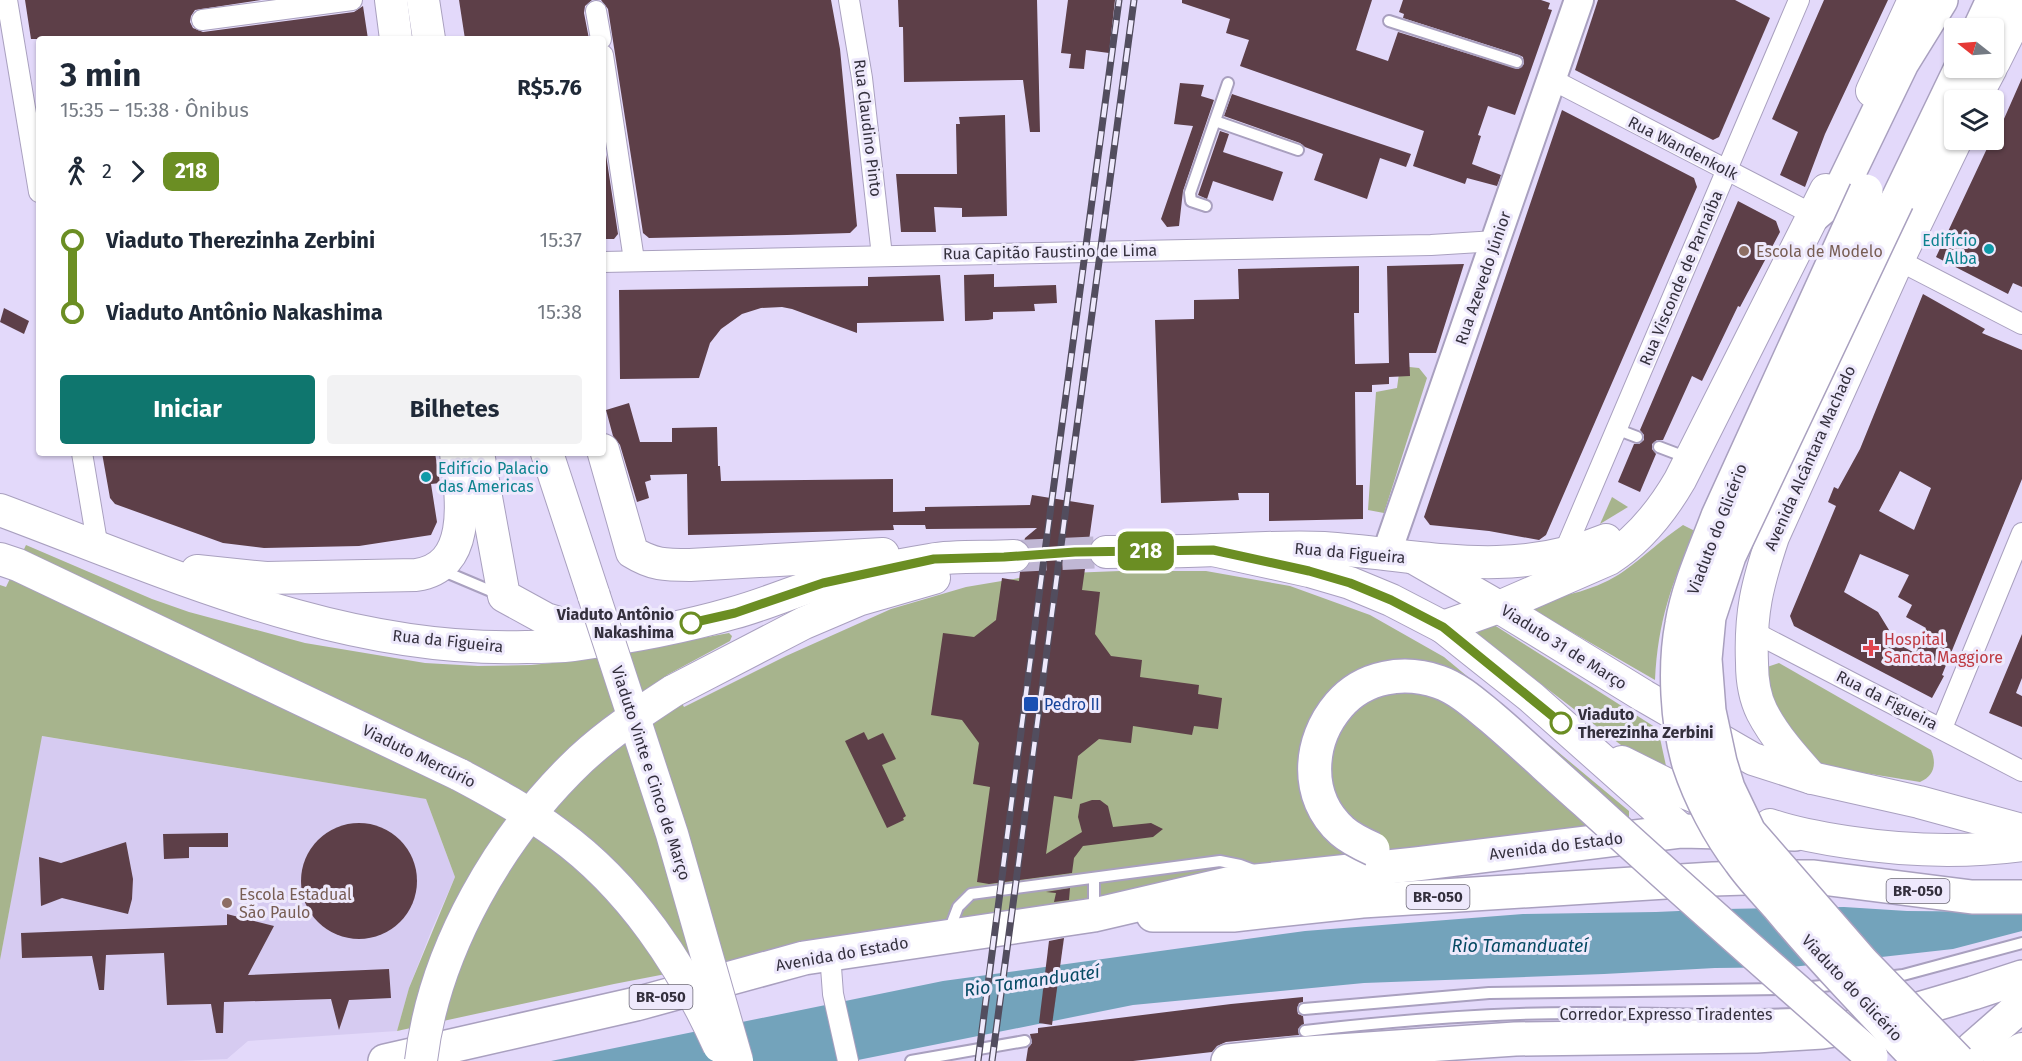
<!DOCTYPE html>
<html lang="pt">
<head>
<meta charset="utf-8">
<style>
  body { margin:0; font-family:"Fira Sans",sans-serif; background:#f2f2f3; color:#1f2937; height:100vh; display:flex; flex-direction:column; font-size:22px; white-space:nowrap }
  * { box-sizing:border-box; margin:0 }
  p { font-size:20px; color:#747a83 }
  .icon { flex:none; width:33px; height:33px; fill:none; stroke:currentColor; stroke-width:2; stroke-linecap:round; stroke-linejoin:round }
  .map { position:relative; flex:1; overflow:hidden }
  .sheet { position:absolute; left:36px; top:36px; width:570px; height:420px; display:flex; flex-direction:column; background:#fff; border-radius:6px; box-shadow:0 2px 4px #0004 }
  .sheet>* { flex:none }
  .badge { padding:0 12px; border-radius:9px; font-size:21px; line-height:39px }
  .needle { width:39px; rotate:287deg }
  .tools { position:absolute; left:1944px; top:18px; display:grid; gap:12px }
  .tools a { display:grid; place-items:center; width:60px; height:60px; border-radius:6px; background:#fff; box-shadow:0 2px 4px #0004; font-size:30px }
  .map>.badge { position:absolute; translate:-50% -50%; box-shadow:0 0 0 3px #fff }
  .legs { display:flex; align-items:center; gap:9px; height:66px; padding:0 24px; font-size:20px }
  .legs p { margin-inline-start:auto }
  .head { display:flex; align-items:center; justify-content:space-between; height:102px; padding:0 24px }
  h1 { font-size:33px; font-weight:700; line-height:45px }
  .action { display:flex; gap:12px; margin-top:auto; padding:12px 24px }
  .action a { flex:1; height:69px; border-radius:6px; background:#0f766e; color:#fff; font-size:24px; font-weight:700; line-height:69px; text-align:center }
  .action a+a { background:#f2f2f3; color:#1f2937 }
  ul { padding:0 24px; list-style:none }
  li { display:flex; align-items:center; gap:21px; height:72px; font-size:22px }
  li i { display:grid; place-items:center; width:9px; height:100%; margin:0 8px; background:currentColor }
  li i::after { content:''; width:15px; height:15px; margin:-8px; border:4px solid; border-radius:50%; background:#fff }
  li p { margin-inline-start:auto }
  li:first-child i { background:linear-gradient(#0000 50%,currentColor 0) }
  li:last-child i { background:linear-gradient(currentColor 50%,#0000 0) }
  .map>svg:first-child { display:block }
  .built { fill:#d6cbf1 }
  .green { fill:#a7b48d }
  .water { fill:#73a3bb }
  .building { fill:#5d3f48; fill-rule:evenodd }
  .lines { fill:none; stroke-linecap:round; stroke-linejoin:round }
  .primary-tunnel { stroke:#c0b7d4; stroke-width:32; stroke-dasharray:32 16; stroke-linecap:butt }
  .lane-casing { stroke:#a9a0bf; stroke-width:14 }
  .street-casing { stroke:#a9a0bf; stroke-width:22 }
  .secondary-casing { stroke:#a9a0bf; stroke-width:32 }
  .primary-casing { stroke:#a9a0bf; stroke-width:34 }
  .highway-casing { stroke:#a9a0bf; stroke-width:36 }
  .lane { stroke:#fff; stroke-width:10 }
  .street { stroke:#fff; stroke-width:20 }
  .secondary { stroke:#fff; stroke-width:28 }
  .primary { stroke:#fff; stroke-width:32 }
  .highway { stroke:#fff; stroke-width:33 }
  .rail-casing { stroke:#524d5e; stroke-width:7 }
  .rail { stroke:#eee9fc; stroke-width:4.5; stroke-dasharray:14; stroke-linecap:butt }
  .primary-bridge-casing { stroke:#a9a0bf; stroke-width:34; stroke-linecap:butt }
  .highway-bridge-casing { stroke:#a9a0bf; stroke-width:36; stroke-linecap:butt }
  .primary-bridge { stroke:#fff; stroke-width:32 }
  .highway-bridge { stroke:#fff; stroke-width:33 }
  .line-1-casing { stroke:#fff; stroke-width:14 }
  .line-1 { stroke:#6b8e23; stroke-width:9 }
  .culture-dot { fill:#0f9aa8; stroke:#eee9fc; stroke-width:2 }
  .education-dot { fill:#8d6e63; stroke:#eee9fc; stroke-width:2 }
  .stop-1-dot { fill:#fff; stroke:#6b8e23; stroke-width:3 }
  .health-dot { fill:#e0444e; stroke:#eee9fc; stroke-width:2 }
  .transit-dot { fill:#1a4fb4; stroke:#eee9fc; stroke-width:2 }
  .labels { text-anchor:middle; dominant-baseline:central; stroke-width:6; stroke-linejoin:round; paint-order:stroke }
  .shield { fill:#eee9fc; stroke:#6c6876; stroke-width:1.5 }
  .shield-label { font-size:15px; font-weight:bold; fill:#34303d }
  .street-label { font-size:16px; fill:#34303d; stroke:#eee9fc }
  .culture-label { font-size:16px; fill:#0d838f; stroke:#eee9fc; text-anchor:end }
  .education-label { font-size:16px; fill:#785e54; stroke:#eee9fc; text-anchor:start }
  .stop-label { font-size:16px; font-weight:bold; fill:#34303d; stroke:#eee9fc; text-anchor:end }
  .health-label { font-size:16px; fill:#be3a42; stroke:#eee9fc; text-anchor:start }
  .transit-label { font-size:16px; fill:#164399; stroke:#eee9fc; text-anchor:start }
  .water-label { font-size:18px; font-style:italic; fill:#064a63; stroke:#eee9fc }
</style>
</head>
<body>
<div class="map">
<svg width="2022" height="1061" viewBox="0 0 2022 1061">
  <rect width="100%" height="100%" fill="#e3d9fa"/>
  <path class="built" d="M41,736L426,799L455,877L432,929L409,988L397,1031L248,1041L227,1059L177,1061H0V960Z"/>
  <g class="green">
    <path d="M1400,366L1419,368L1427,378L1384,513L1368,510L1376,392L1397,388Z"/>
    <path d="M1612,497L1628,507L1600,524Z"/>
    <path d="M1683,525L1695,531C1671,585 1658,621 1655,680L1532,609L1533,602C1565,596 1597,590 1624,571C1645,556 1662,539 1683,525Z"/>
    <path d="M26,545L152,599L189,612L305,643L425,663L478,666L531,665L584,660L729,633L732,636L730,641L667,675L684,707L786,656L891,609L966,587L1043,574L1120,571H1206L1290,586L1370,615L1444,657L1629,811V818L1626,824L1395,852L945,920L614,984L397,1031L409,988L455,877L426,799L42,736L0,960V585L6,587Z"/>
    <path d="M1491,623L1658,729L1668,775L1642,761L1477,635L1479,627Z"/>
    <path d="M1779,663L1931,750C1937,764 1934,776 1920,782L1834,768L1818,762L1781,723L1763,674L1767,667Z"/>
  </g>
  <path class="water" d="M1844,907L1907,911L2022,912V931L1953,949L1792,967L1715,968L1604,974L1364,983L1133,1005L853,1061H551L943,981L1305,931L1523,914L1656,912L1724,909Z"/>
  <g class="building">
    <path d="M25,0H261L195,10L191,16L190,22L193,28L203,32L354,12L363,6L368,39H31Z"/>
    <path d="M459,0H592L585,6L584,13L589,39H465Z"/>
    <path d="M601,0H831L840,49L857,226L850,233L787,235L649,238L643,233L608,9Z"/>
    <path d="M898,0H1037L1040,132H1030L1023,80L904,82L903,27H899Z"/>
    <path d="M1068,0H1115L1109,53L1086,50L1084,69L1069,68L1071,54L1061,53Z"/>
    <path d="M1182,0H1372L1356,50L1388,61L1398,32L1518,69L1524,64L1523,57L1519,55L1403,18L1404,14L1399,12L1403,0H1541L1550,3L1548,9L1552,10L1515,115L1488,106L1478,135L1481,136L1472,164L1501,175L1497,186L1467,178L1465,184L1413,166L1424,131L1240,66L1249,40L1226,33L1230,19L1182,3Z"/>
    <path d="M1598,0H1735L1770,18L1719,137L1713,140L1575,70Z"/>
    <path d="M1824,0H1888L1825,134L1805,187L1780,175L1798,132L1772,119Z"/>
    <path d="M2022,78V287L2013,283L2008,294L1936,257L1991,140H1994V136L1996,137Z"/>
    <path d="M1180,83L1204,85L1201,96L1214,100L1183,191L1179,226L1167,227L1161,219L1193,126L1174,124Z"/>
    <path d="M1232,94L1411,154L1406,167L1380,158L1367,199L1314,180L1323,154L1305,147L1300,143L1224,116Z"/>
    <path d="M1562,110L1694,178L1697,187L1546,535L1539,540L1489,531L1430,525L1424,517Z"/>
    <path d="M1005,115L1007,216L962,217V208L934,207L936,232H901L896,174H957L956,124H960L959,117Z"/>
    <path d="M1220,131L1229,134L1223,152L1283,172L1273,201L1213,181L1207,199L1198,195Z"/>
    <path d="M603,135L618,234L614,239H603Z"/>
    <path d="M1738,201L1776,221L1780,232L1740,307L1738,306L1702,381L1692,376L1663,440H1657L1652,444V449L1656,454L1640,492L1618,482L1634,444H1639L1644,440V435L1640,430Z"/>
    <path d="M1464,264L1436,353H1409L1410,376L1389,377V384L1372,385V392H1355L1356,485H1363V519L1269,521V493H1238L1239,500L1161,503L1155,320L1194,319V300L1239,299L1238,269L1359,266V313H1354L1355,364L1389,363L1387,266Z"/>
    <path d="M994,274V287L1056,285L1057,303L1034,304L1035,311L993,312V319L988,320L965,321L964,275Z"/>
    <path d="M940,275L944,321L857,323V333L792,309L782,307L761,308L742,314L721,329L710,343L699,378L620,379L619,290L868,286V277Z"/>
    <path d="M1923,294L1985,329L1982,333L2022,350V479L1942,675L1944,676L1932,698L1794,626L1790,616L1836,506L1828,502L1834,487L1838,489L1860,449ZM1900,471L1931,488L1914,530L1879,511ZM1860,554L1909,575L1898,597L1912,605L1906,617L1926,628L1913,652L1885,637L1889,630L1878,612L1844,592Z"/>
    <path d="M4,308L29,321L24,334L0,322Z"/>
    <path d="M629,403L640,442H672V428L717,427L718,466H720L721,481L893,479V512L925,511V507L1030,505L1032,495L1094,505L1082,590L1100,592L1095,634L1111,656L1142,660L1140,677L1199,685L1198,694L1222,698L1218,729L1194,726L1192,735L1133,726L1131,743L1099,739L1078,756L1072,799L1054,796L1046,854L1082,832L1078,817L1080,804L1092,800H1100L1108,806L1113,827L1151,823L1163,829L1153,837L1083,846L1074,858L1072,873L989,884L977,882L990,787L973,784L979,743L962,720L931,715L943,633L974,637L996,620L1002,578L1019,581L1020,572L1030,565L1032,556L1029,547L1024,542L1025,538L1037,528L926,529L925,525H893L894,530L688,535L687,474L650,475L651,480L645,482L649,498L637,502L620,445L613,436L606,410Z"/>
    <path d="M102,453H435L440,483L431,484L437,522L431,535L359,546L264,548L223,543L115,504L110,498Z"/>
    <path d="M2022,634V678L2016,693L2022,696V727L1989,713Z"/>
    <path d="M864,732L868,740L883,733L896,759L882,765L906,816L903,818L904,820L887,828L845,741Z"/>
    <circle cx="359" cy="881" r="58"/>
    <path d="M228,833V847H189V858L164,859L163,834Z"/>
    <path d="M126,842L133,879L132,899L128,914L62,898L41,906L39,857L61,863Z"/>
    <path d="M1070,888L1069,900L1054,902L1056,893L1046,892Z"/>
    <path d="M227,914L274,926L248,975L389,969L391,998L349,1000L339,1030L331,999L224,1002L223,1033H216L211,1004L167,1005L164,953L106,955L104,990H99L92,956L22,958L21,933L227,925Z"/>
    <path d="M1064,938L1052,1025L1039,1023L1049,941Z"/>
    <path d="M1303,997V1002L1299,1003L1297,1009L1298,1014L1303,1016L1304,1024L1298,1029L1299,1035L1226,1042L1217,1046L1212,1052L1133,1061H1026L1028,1048L1032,1043L1030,1034L1038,1033V1028L1231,1004Z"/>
  </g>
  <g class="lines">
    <path class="primary-tunnel" d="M1014,556L1106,552"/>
    <g class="lane-casing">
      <g id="lane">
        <path d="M1389,21L1517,62"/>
        <path d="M1215,121L1298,150"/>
        <path d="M1206,206L1191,201L1190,193L1228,83"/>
        <path d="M1616,429L1637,437"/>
        <path d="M1659,447L1688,458"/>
        <path d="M441,570L498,594"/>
        <path d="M1094,911V878"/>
        <path d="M948,933L958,907L971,894L1220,861L1240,865L1256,871"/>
        <path d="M1886,977L1903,975L2022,943"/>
        <path d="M1802,988L1841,984"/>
        <path d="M1304,1009L1489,993L1784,989"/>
        <path d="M1305,1031C1400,1020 1496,1012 1592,1013C1664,1013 1738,1018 1811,1013"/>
        <path d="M911,1061L1025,1041"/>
      </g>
    </g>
    <g class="street-casing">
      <g id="street">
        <path d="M7,0L39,192"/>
        <path d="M849,0L862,78L882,256"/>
        <path d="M596,11L601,39"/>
        <path d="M202,20L352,0"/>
        <path d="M603,55L634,260"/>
        <path d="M1551,79L1814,215"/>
        <path d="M1898,260L2022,324"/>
        <path d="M603,262L1431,245L1496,241"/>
        <path d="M82,453L98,548"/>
        <path d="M1563,555L1799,0"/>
        <path d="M1750,630L2022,771"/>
        <path d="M1942,728L2022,533"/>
        <path d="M830,954L833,994L848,1061"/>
      </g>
    </g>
    <g class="secondary-casing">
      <path id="secondary" d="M1386,555L1579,0"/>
    </g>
    <g class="primary-casing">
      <g id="primary">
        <path d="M391,0L396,39"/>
        <path d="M423,0L429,39"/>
        <path d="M1994,62L2022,6"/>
        <path d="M1872,91L1914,0"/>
        <path d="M1974,100L1991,68"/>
        <path d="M603,450L632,552C653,565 665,565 690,565L883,554"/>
        <path d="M478,453L504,596L546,619L569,626L603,630"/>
        <path d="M547,453L594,596"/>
        <path d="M0,510C169,573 342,653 526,647C541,647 557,647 573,645C626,638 681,628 733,613C763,605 792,592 822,583C857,573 894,566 930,560C957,555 987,558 1014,556"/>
        <path d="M1213,550L1309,571L1350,583L1391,600L1443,627L1531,697L1682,831"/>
        <path d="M1106,552C1142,551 1178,552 1215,550C1251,549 1287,546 1324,548C1423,555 1509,580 1606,540"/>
        <path d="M1414,558L1499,607L1644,696L1753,759L1812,778L1919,802L2022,830"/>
        <path d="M0,559L18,565L460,775"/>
        <path d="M197,571L266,578L416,575C474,567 461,494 456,453"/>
        <path d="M1443,627L1499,607L1609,559C1640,539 1662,511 1680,480L1826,190"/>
        <path d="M673,691L804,623L858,600L934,578"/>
        <path d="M1622,762L1676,789L1720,807"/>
        <path d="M1812,778C1794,758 1775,737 1762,712C1755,698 1752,679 1752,663C1750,613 1757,585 1773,537L1898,260L1956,140"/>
        <path d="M1770,825C1796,834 1820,838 1847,842C1906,851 1963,853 2022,845"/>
        <path d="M2000,1061L2022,1049"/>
      </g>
    </g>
    <g class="highway-casing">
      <g id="highway">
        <path d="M1980,28L1993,0"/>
        <path d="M1897,201L1961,68"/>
        <path d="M1814,215L1833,199L1842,187L1902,63L1941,0"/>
        <path d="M1153,915H1233L1362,901L1713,879L1782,877H1814L1972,897H2022"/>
        <path d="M385,1061L636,1004L804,958L1094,915L1227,884L1416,864L1682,831L1795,834"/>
        <path d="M1228,1061L1294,1054L1515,1039L1756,1036L1822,1032L1864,1025L1973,993L2022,977"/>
        <path d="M1962,1061L1973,1048L2022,1005"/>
      </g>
    </g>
    <use href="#lane" class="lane"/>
    <use href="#street" class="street"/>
    <use href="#secondary" class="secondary"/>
    <use href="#primary" class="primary"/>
    <use href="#highway" class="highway"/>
    <g class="rail-casing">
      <g id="rail">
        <path d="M978,1061C1023,707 1072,354 1119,0"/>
        <path d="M992,1061L1134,0"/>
      </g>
    </g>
    <use href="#rail" class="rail"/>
    <g class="primary-bridge-casing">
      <g id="primary-bridge">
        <path d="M594,596L672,834L737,1061"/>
        <path d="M460,775C494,793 527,811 558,834C630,886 683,966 719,1046"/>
        <path d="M421,1061C434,949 501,835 581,759C609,733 641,712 673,691"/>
      </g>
    </g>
    <g class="highway-bridge-casing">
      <g id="highway-bridge">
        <path d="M1866,191L1718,516C1705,551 1688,587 1682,624C1674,666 1677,723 1689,764C1700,797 1719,834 1740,861C1751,877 1765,891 1778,906C1823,960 1871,1010 1920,1061"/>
        <path d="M1897,201L1729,556L1709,617L1705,659L1709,711L1720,762L1728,788L1749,832L1863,963L1958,1061"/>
        <path d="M1373,849C1362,844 1351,839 1342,831C1304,797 1308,741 1339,705C1364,676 1404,670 1439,682C1459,689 1475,704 1491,717C1524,745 1554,774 1586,802C1680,888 1775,972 1871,1056"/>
      </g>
    </g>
    <use href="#primary-bridge" class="primary-bridge"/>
    <use href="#highway-bridge" class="highway-bridge"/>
  </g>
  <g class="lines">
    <g class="line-1-casing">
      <path id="line-1" d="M691,623L735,613L823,583L934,559L1004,557L1075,552L1213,550L1309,571L1350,583L1391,600L1443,627L1561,723"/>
    </g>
    <use href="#line-1" class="line-1"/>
  </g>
  <g class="culture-dot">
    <circle cx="1989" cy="249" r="6"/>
    <circle cx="426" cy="477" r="6"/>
  </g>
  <g class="education-dot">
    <circle cx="1744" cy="251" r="6"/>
    <circle cx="227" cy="903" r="6"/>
  </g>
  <g class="stop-1-dot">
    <circle cx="691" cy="623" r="10"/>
    <circle cx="1561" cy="723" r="10"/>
  </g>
  <path class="health-dot" d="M1868 639h6v6h6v6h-6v6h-6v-6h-6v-6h6z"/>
  <rect class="transit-dot" x="1023" y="696" width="16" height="16" rx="3"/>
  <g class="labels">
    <g class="shield">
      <rect x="1886.5" y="879" width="63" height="24" rx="4.5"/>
      <rect x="1406.5" y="885" width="63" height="24" rx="4.5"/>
      <rect x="629.5" y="985" width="63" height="24" rx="4.5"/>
    </g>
    <g class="shield-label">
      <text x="1918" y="891">BR-050</text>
      <text x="1438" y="897">BR-050</text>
      <text x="661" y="997">BR-050</text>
    </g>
    <g class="street-label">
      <text transform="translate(868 128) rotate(83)">Rua Claudino Pinto</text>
      <text transform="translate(1683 148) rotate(27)">Rua Wandenkolk</text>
      <text transform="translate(1050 252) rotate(-1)">Rua Capitão Faustino de Lima</text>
      <text transform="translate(1483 278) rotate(-71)">Rua Azevedo Júnior</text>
      <text transform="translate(1681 278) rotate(-67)">Rua Visconde de Parnaíba</text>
      <text transform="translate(1810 458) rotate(-66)">Avenida Alcântara Machado</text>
      <text transform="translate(1717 529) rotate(-69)">Viaduto do Glicério</text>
      <text transform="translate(1350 553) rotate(5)">Rua da Figueira</text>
      <text transform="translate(448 641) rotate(6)">Rua da Figueira</text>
      <text transform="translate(1564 647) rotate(32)">Viaduto 31 de Março</text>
      <text transform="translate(1887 700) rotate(27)">Rua da Figueira</text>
      <text transform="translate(419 756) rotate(26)">Viaduto Mercúrio</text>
      <text transform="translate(651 773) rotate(72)">Viaduto Vinte e Cinco de Março</text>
      <text transform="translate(1556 846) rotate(-7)">Avenida do Estado</text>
      <text transform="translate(842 954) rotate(-10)">Avenida do Estado</text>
      <text transform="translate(1852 988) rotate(47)">Viaduto do Glicério</text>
      <text x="1666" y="1014">Corredor Expresso Tiradentes</text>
    </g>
    <g class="culture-label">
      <text x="1977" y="240">Edifício<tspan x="1977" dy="18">Alba</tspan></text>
      <text x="438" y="468" text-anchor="start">Edifício Palacio<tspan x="438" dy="18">das Americas</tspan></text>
    </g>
    <g class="education-label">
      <text x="1756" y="251">Escola de Modelo</text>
      <text x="239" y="894">Escola Estadual<tspan x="239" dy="18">São Paulo</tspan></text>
    </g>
    <g class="stop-label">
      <text x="674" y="614">Viaduto Antônio<tspan x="674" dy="18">Nakashima</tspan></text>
      <text x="1578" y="714" text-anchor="start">Viaduto<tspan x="1578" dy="18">Therezinha Zerbini</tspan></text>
    </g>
    <g class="health-label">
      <text x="1884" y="639">Hospital<tspan x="1884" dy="18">Sancta Maggiore</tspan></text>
    </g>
    <g class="transit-label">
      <text x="1044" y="704">Pedro II</text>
    </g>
    <g class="water-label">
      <text x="1520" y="946">Rio Tamanduateí</text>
      <text transform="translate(1032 981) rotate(-8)">Rio Tamanduateí</text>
    </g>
  </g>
</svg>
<div class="tools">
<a><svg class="needle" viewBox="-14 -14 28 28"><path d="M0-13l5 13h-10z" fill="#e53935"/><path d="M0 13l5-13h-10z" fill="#747a83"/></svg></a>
<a><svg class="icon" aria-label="layers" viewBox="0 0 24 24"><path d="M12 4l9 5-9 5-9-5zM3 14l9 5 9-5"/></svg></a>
</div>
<b class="badge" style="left:1146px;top:551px;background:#6b8e23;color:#fff">218</b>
<section class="sheet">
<div class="head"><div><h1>3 min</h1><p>15:35 – 15:38 · Ônibus</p></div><b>R$5.76</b></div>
<div class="legs"><svg class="icon" aria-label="walk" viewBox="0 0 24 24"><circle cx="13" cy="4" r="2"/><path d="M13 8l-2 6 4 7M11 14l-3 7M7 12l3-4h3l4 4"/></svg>2<svg class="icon" aria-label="forward" viewBox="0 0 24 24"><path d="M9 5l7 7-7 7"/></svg><b class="badge" style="background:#6b8e23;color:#fff">218</b></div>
<ul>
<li><i style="color:#6b8e23"></i><b>Viaduto Therezinha Zerbini</b><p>15:37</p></li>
<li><i style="color:#6b8e23"></i><b>Viaduto Antônio Nakashima</b><p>15:38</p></li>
</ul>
<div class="action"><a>Iniciar</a><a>Bilhetes</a></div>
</section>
</div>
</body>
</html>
